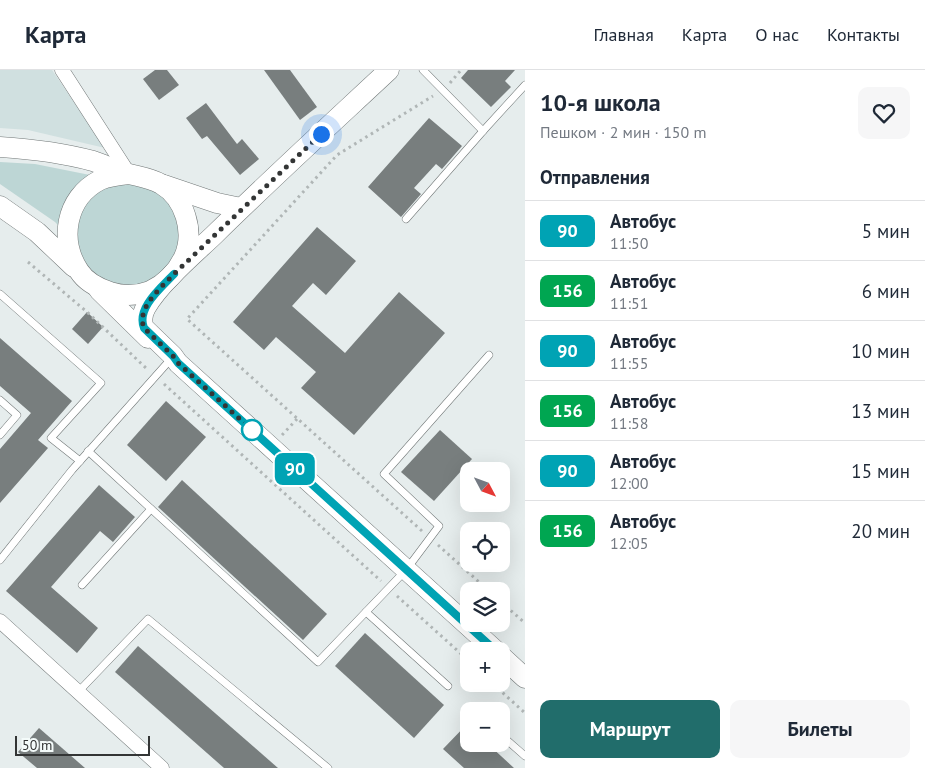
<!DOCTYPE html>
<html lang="ru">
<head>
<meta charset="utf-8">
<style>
  body { margin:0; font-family:"PT Sans",sans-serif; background:#f6f6f7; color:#1f2937; height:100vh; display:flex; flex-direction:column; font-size:19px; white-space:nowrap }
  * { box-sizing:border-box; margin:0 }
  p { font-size:16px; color:#747a83 }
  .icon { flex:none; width:28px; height:28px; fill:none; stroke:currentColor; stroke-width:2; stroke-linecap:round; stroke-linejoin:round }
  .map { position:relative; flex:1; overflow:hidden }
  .drawer { display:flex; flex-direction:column; background:#fff; width:400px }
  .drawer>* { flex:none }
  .badge { padding:0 10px; border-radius:8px; font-size:18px; line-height:32px }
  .needle { width:32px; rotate:131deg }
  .fabs { position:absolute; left:460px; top:392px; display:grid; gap:10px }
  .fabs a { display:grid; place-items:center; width:50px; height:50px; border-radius:10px; background:#fff; box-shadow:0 5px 20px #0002; font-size:25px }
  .scale { position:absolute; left:15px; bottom:12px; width:135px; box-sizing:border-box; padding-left:5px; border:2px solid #333535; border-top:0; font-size:14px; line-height:18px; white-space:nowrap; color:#333535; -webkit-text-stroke:4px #f4fbfa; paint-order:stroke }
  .you { position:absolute; width:25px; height:25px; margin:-12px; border:4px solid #fff; border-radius:50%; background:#1a73e8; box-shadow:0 0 0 8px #1a73e833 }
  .map>.badge { position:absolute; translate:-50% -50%; box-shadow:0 0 0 2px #fff }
  h2 { padding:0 15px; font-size:19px; line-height:45px }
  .round { display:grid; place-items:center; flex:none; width:52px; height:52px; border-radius:10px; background:#f6f6f7 }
  .summary { display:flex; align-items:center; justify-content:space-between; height:85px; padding:0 15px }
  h1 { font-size:24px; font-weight:800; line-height:38px }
  .button { display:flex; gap:10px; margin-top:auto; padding:10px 15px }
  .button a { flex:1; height:58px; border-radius:10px; background:#216d6b; color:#fff; font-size:20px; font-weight:800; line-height:58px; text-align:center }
  .button a+a { background:#f6f6f7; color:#1f2937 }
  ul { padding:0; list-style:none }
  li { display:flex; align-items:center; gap:15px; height:60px; padding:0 15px; border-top:1px solid #e0e1e3 }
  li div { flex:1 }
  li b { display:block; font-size:19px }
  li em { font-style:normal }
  li .badge { min-width:55px; font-weight:700; text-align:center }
  header { display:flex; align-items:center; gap:30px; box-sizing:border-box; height:70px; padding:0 25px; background:#fff; border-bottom:1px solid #e0e1e3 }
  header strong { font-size:24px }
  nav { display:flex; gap:28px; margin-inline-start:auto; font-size:18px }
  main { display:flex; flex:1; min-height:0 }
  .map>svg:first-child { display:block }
  .built { fill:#d0e0e0 }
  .grass { fill:#bdd6d5 }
  .building { fill:#787e7e }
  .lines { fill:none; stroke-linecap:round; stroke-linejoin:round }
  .lane-casing { stroke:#727878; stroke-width:8 }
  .street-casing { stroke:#727878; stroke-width:15 }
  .secondary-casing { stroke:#727878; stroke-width:21 }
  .path { stroke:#b0b6b6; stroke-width:3; stroke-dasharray:2.5 4; stroke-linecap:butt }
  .lane { stroke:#fff; stroke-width:7 }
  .street { stroke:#fff; stroke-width:14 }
  .secondary { stroke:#fff; stroke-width:20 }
  .line-casing { stroke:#fff; stroke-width:11 }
  .line { stroke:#00a3b4; stroke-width:8 }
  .walk { stroke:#333535; stroke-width:5; stroke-dasharray:0 9 }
  .stop-dot { fill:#fff; stroke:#00a3b4; stroke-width:2.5 }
</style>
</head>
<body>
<header>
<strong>Карта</strong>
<nav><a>Главная</a><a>Карта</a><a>О нас</a><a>Контакты</a></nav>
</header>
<main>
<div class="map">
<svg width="525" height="698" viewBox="0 0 525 698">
  <rect width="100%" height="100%" fill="#e6eded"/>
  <path class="built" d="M0,0H52L105,78L28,60L0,58Z"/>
  <g class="grass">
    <path d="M0,92L35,94L95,106L62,159L55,152L0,114Z"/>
    <path d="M131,110L166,125L180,147V179L163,205L136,217H121L99,209L86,197L78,183L77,148L95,121Z"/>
  </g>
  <g class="building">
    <path d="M155,0H167L179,15L159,30L143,9Z"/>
    <path d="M264,0H290L317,37L300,50Z"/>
    <path d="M468,0H515L505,11L511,17L491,37L461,8Z"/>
    <path d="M206,33L237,74L242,69L259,89L240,105L207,66L202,69L186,48Z"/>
    <path d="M429,48L462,76L442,99L436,94L414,118L421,124L401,147L368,117Z"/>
    <path d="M317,157L356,191L326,225L313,213L292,236L345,283L399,222L445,263L354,365L301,318L316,302L276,267L264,280L233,252Z"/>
    <path d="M87,242L103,257L88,274L72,259Z"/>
    <path d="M0,268L72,331L38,370L48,378L0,433V379L31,343L0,316Z"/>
    <path d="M166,331L206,367L166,411L127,375Z"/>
    <path d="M440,360L472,389L434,431L401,402Z"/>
    <path d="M182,410L327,544L303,570L158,437Z"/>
    <path d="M99,415L135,447L113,472L100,461L51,517L98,558L77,583L6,521Z"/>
    <path d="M365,563L444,635L414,668L335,596Z"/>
    <path d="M138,576L278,698H224L115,602Z"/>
    <path d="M469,652V674H488L514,698H464L443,679Z"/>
    <path d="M39,658L85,698H37L18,682Z"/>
  </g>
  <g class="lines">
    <g class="lane-casing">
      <g id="lane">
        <path d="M423,0L483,61L525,15"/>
        <path d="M406,149L483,61"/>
        <path d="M0,224L101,313L51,368L80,391"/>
        <path d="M0,330L17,345L0,365"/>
        <path d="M88,381L318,592L406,500L439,456L384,404L489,285"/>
        <path d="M0,490L72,400L170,290"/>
        <path d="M82,515L151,439"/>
        <path d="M366,542L448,616"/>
        <path d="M79,621L148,549L328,698"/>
        <path d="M501,665L525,686"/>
      </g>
    </g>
    <g class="street-casing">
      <g id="street">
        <path d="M62,0L129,104"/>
        <path d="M0,551L162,698"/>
      </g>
    </g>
    <g class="secondary-casing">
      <g id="secondary">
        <path d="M389,0C330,55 271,109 214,165C193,185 161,212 146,237C142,244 141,251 144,258L173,286L178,293L496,581"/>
        <path d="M0,77C31,79 63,83 93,91C105,95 117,101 129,104C141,107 150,108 161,114C185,128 195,162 184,187C177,202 165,214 150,221C137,226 123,226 110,222C98,218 86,212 79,201C59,171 65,128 100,110C109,106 119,105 129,104"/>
        <path d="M164,115L217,133L241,138"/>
        <path d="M0,136L37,162L74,197"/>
        <path d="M99,220L148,268"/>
        <path d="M501,586L525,608"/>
      </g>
    </g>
    <g class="path">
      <path d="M450,13L461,0"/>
      <path d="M28,192L87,242L148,300"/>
      <path d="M164,314L381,511"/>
      <path d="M282,365L297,349"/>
      <path d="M422,461L187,249L337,85L433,26"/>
      <path d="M438,475L489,521"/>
      <path d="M397,526L469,591"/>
      <path d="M501,532L525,553"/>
      <path d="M493,614L525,643"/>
    </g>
    <use href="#lane" class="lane"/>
    <use href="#street" class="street"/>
    <use href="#secondary" class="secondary"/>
  </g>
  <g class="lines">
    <g class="line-casing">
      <path id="line" d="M174,204C161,218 136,238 144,258L173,286L178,293L496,581"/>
    </g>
    <use href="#line" class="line"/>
    <path class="walk" d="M252,360L178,293L173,286L144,258C136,238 161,218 174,204L321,64"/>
  </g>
  <circle class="stop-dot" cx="252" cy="360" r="10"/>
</svg>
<div class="fabs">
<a><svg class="needle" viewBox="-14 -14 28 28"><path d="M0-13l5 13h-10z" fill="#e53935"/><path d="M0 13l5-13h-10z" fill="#747a83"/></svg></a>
<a><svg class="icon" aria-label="locate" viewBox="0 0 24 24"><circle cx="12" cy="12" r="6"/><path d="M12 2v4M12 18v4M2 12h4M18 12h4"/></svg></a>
<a><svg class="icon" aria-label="layers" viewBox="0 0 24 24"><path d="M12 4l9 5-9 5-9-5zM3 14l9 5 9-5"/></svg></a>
<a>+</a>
<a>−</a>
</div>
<div class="scale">50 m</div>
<div class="you" style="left:321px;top:64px"></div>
<b class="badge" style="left:295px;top:399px;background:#00a3b4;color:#fff">90</b>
</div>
<section class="drawer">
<div class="summary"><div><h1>10-я школа</h1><p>Пешком · 2 мин · 150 m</p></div><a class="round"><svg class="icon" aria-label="heart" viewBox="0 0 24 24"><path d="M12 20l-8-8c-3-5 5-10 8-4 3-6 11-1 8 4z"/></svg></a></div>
<h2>Отправления</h2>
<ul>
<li><span class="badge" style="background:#00a3b4;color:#fff">90</span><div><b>Автобус</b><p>11:50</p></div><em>5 мин</em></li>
<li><span class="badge" style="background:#00a651;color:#fff">156</span><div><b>Автобус</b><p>11:51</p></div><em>6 мин</em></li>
<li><span class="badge" style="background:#00a3b4;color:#fff">90</span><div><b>Автобус</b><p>11:55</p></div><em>10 мин</em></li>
<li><span class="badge" style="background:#00a651;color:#fff">156</span><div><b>Автобус</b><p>11:58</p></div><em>13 мин</em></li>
<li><span class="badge" style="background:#00a3b4;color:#fff">90</span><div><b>Автобус</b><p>12:00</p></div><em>15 мин</em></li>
<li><span class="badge" style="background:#00a651;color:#fff">156</span><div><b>Автобус</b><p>12:05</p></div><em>20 мин</em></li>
</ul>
<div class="button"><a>Маршрут</a><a>Билеты</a></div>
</section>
</main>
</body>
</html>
